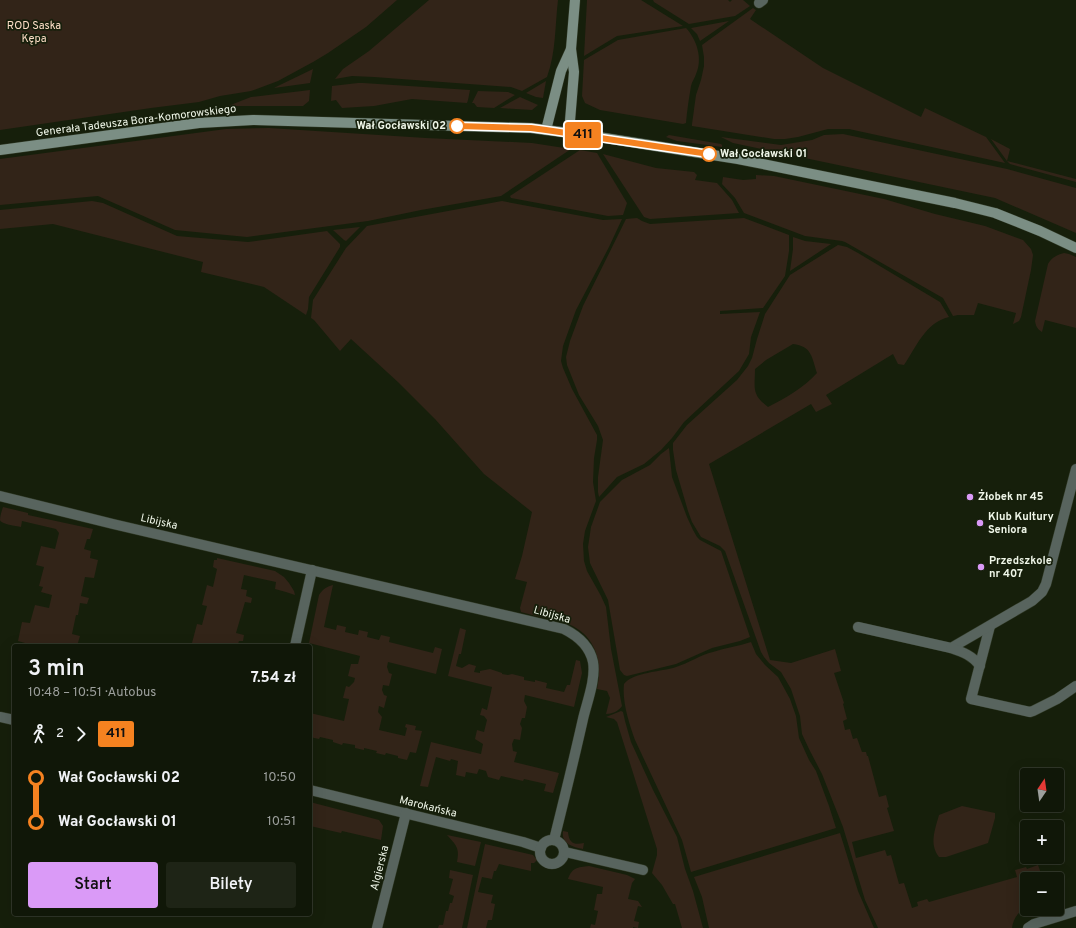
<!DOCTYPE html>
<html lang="pl">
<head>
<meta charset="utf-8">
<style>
  body { margin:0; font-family:Overpass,sans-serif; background:#1e2416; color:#f1f3f6; height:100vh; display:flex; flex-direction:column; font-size:15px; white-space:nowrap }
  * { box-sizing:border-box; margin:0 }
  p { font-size:13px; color:#9c9f9c }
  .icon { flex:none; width:22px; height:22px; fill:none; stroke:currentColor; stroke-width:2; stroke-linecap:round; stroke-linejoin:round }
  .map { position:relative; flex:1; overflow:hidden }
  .side { position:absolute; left:12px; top:644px; width:300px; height:272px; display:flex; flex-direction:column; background:#101708; border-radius:4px; box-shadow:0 4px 16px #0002,0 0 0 1px #303629 }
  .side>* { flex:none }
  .badge { padding:0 8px; border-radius:3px; font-size:14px; line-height:26px }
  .needle { width:26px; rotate:13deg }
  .fabs { position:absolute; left:1020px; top:768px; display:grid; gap:8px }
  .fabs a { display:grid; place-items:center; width:44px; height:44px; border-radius:4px; background:#101708; box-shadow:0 4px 16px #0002,0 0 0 1px #303629; font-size:20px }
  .map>.badge { position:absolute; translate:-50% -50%; box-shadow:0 0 0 2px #fff }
  .legs { display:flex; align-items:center; gap:6px; height:44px; padding:0 16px; font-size:13px }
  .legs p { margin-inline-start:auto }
  .headline { display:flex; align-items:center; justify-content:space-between; height:68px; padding:0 16px }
  h1 { font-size:22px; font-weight:600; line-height:30px }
  .action { display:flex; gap:8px; margin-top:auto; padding:8px 16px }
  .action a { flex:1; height:46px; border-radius:4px; background:#da9af7; color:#111; font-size:16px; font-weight:600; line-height:46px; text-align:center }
  .action a+a { background:#1e2416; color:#f1f3f6 }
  ul { padding:0 16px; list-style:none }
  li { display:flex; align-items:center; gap:14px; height:44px; font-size:15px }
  li i { display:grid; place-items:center; width:6px; height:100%; margin:0 5px; background:currentColor }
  li i::after { content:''; width:10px; height:10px; margin:-5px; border:3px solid; border-radius:50%; background:#101708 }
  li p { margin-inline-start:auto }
  li:first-child i { background:linear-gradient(#0000 50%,currentColor 0) }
  li:last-child i { background:linear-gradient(currentColor 50%,#0000 0) }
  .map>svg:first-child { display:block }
  .green { fill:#322418; fill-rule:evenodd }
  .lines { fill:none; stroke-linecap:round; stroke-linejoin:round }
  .street-casing { stroke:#303926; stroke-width:11 }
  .secondary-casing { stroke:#303926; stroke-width:11 }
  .street { stroke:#58645e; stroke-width:10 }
  .secondary { stroke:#7b8e84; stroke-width:10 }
  .line-1-casing { stroke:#fff; stroke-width:9 }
  .line-1 { stroke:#f58220; stroke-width:6 }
  .stop-1-dot { fill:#fff; stroke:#f58220; stroke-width:2 }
  .poi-dot { fill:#da9af7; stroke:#161f0b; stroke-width:1.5 }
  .labels { text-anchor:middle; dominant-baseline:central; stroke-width:3.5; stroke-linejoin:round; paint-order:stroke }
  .park-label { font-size:11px; fill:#fcddc6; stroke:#161f0b }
  .street-label { font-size:11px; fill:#eff6e8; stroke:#161f0b }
  .stop-label { font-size:11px; font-weight:bold; fill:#eff6e8; stroke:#161f0b; text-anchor:end }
  .poi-label { font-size:11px; font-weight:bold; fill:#eff6e8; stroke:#161f0b; text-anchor:start }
</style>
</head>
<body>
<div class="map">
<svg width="1076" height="928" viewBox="0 0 1076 928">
  <rect width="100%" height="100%" fill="#161f0b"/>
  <g class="green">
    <path d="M0,0H397L366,27L328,53L313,62L278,81L251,91L220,96L199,102L151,108L0,130Z"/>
    <path d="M429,0H558C555,25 556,53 547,77L522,91L511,87L374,77L352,76L335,79L343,69L369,51Z"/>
    <path d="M587,0H641L683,26L617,36L584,56Z"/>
    <path d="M653,0H728L730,2L732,0H743L750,6L735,16L689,24L654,2Z"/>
    <path d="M753,8L756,10L750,19L823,68L921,117L925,108L986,137L1005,163L849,129H828L798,137L785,139H774L692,126V124L696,95L701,80L704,66V57L702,45Z"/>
    <path d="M729,21L700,41L697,34L691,28Z"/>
    <path d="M686,28C697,40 703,59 696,74C695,78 692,81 691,86C689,98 687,110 686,123L683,124L600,110L585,103L582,96L584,60L618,40Z"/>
    <path d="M313,69L310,83L274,88L282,84Z"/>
    <path d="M546,81L543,98L536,97L526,93Z"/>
    <path d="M358,83H363L470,90L468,100L467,103L412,99L374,106L342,108L336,100L331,101L332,86Z"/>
    <path d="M310,90L309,101L303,106H228L251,97Z"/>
    <path d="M478,91L508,92L515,95L494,108L477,107L474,103H472Z"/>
    <path d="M520,97L538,105L532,110L500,108Z"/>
    <path d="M269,128L426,138L532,143L571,149L501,196L421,210L368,221L247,237L175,230L98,196L0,205V159L226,129Z"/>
    <path d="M843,134L1007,169L1076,188V233L995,198L733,143L721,137L781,145L812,140L824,135Z"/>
    <path d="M669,135L721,144L722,145V147L677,141L666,137Z"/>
    <path d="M991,139L1010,149L1007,161L1076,179V182L1010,164L1007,161Z"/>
    <path d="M580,150L597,153L627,203L623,215L608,216L511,198L510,196Z"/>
    <path d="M603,154L656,168L694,172L697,175L695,180L717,183L732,200L739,213L650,219L644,217Z"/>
    <path d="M756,175L774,176L884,199L935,214L985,226L1023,240L1031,249L1033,255L1031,270L1021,317L1019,321L1013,324L1016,313L978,303L974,315H958L953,316L943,298L845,242L842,241L805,236L744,213L735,198L722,184L723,177L743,180L756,179Z"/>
    <path d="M92,201L103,203L177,236L248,242L327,231L340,244V247L309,297L308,309L306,315L264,287L201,272L203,262L53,224L0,229V210Z"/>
    <path d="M502,201L603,220L622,219L609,247L576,310L563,346L561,361L563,368L572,389L597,435V440L594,458L593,482L596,501L585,531L583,544L584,561L587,571L601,596L606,607L611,649L622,706C619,711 612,714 606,714L610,698L607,691L597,689C603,660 595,634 566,623C561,621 556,620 551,619C541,617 531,615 521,612L520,608L527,582L515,579L522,556L532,512L484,474L435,419L399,383L351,339L340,351L314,320L311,318L313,300L346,248L367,226Z"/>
    <path d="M637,218L642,221L650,224L744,218L789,235V251L785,276L763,308L720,311V314L760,312L751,337L749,354L739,371L684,422L672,438L661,450L644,464L617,477L599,497L598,492V477L603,440L598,426L579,395L567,365L566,357L570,341L583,306L626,219Z"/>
    <path d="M360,227L346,241L344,240L333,230Z"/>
    <path d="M793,237L805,241L831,244L790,271L793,249Z"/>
    <path d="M838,245L847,247L858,253L940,302L949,317C925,323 917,346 904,365L898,364L893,354L826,395L832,404L816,412L811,404L709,464L770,660L791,663L835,649L841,671L834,673L844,703L843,704L847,719L843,721L845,730L850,729L853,739L857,738L862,752H866L867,756H868L879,797L886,795L889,807L887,808L894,831L852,842L856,858L885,850L887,856L891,855L899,884L904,883L912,908L918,906L917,902L927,899L929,902L1017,877L1015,870L1026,867L1027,869L1038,865L1043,879H1027V908C1018,911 1013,919 1012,928H878L865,900L843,827L822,774L809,749L802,734L800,716L791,689L781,672L769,663L764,657L761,652L725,551L720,546L701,537L692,522L688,511L676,470L673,450V443L687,425L737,380L748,366L752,358L757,339L765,314L790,275ZM793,344C812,346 812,358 817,373C803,388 786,398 768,407C751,394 755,388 755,369L766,360Z"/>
    <path d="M1064,253L1069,254L1076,257V328L1045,320L1042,332C1037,329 1036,326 1035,321L1048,264C1052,257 1057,255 1064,253Z"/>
    <path d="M669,448L672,477L687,517L693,530L697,537L700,540L721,551L750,637L740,641L712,648L676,664L627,676L624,675L620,670L608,600L590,563L588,547L591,527L600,502L622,480L650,465L661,454Z"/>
    <path d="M3,507L28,513V515L93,529L90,539H87L84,549L91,551L90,558L98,560L94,578L85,577L81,596L89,598L87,604L80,603L78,615H76L72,634L80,636L77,646H25V643L18,641L22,622L30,623L35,605L49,608L52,595L41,592L43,587L39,586L44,567L36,565L41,546L55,549L59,533L56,529L22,521L21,527C16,526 1,524 0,520C0,516 2,510 3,507Z"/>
    <path d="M217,558L275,571L284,577L289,583L294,591L295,595L286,592L275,589L276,582L244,575L241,589L247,590L246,596L252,598L251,603L245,602L236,633L244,635L243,641H239L238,644L234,643L233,646H197L198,644L192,643L197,624L202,625L207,606L202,605L207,585L213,587L217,569L213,567L214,560H217Z"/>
    <path d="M333,585L324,627L336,630L337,625L346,627L345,632L358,635L359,630L368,632L367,637L379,640L381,635L390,637L389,642L433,653L435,647L442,649L436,674L388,662L387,667L389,673L392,674L389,686L383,685L382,690L384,695L387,696L384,708L379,706L378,712L382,717L379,730L405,736L407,728L405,727L406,724L416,726L415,730L422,731L416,753L410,752L407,760L398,758V756L386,753L385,755L376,753L377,751L364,748V750L355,748V745L343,743L342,745L333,742V740L320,737L319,739L310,737V713L344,721L349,699L343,698L346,686L349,687L354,682L355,678L348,676L351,664H358L360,656L309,643L319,595C323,589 326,587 333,585Z"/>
    <path d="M460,628L466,630L461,654H459L456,666L462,668L469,664L476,666L474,672L480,673V671L490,669L502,673V674L508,675L512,674L524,677V680L535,682V680L547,683L546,688L564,692L567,685H570L576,660L580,661L582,673L574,707L525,695L524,701L527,707L525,718H522L520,724L522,728L520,740L514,739L512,744L513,751L517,752L514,762L559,773L553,793L544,791L546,784L524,779L523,781L501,776L499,780L488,777L486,771L479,769L477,774L466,772L465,777L456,775L458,761L451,759L450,761L436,757L428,787L420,786L431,742L481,754L483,744L475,739L477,730L484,732L487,720L484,716L480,715L482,708L487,710L492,687L448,676Z"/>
    <path d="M751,642L756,654L765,665L778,677L790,699L796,716L799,738L809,760L816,771L829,806L836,828L691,872L682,840L635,740C629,723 622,702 624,684C633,672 661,672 676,667C689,663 700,655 713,652C725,648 739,646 751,642Z"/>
    <path d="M621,711L623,712L625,721L631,742L653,790L677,837L685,869L693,891L703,928H682L675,904H673L662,885L652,873L657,855V849L617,722L614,719L606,717Z"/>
    <path d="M310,802L379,820L383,826L381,840L342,831L341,833L310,826Z"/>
    <path d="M962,806L995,813V818L988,843L946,857H939C929,844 935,830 939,815Z"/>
    <path d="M563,831L568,832C569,844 575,845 584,843L583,849C573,847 561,844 563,831Z"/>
    <path d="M840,833L858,891L874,928H709L702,897L694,877Z"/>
    <path d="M447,835L481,842L475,866L457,862C460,848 456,845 447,835Z"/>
    <path d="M485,844L533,855L537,860L534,863H531V871L499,864L496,871H494L492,879L482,877L478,892L493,895L491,903L495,904L492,920H488L486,928H467Z"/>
    <path d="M589,866L627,875L635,879L632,883L628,899L638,901L642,907L638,906L634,921L639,922L638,928L633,927V928H590L591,924L595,925L598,911L594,910L597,894H602L603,887L568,879C572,868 577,867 589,866Z"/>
    <path d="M450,870L473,875L462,928H438L439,925H443L446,911H448L450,903H452L454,896L449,894L453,879L449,878Z"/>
  </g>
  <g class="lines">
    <g class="street-casing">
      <g id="street">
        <path d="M759,3L763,0"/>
        <path d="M0,496L113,524L564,629C578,636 590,647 593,662C596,679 587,702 583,719C574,759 564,800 554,840"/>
        <path d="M990,626L971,699L1030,712L1033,711L1057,699L1076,686"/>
        <path d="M858,627L951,648L1032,601L1042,592L1046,584L1076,469"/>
        <path d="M295,646L312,570"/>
        <path d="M951,648C963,652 973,656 980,666"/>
        <path d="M0,717L14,720"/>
        <path d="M310,790L523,842L541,848"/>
        <circle cx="552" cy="852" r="12"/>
        <path d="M565,852L643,870"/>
        <path d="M377,928L406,813"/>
        <path d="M1028,928L1034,924L1076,911"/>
      </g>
    </g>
    <g class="secondary-casing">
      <g id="secondary">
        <path d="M546,130L561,71L571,49"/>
        <path d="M569,133L574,72L571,49L575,0"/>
        <path d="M0,150L199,123L253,120L531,128L592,136L738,159L955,203L995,213L1040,231L1076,248"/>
      </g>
    </g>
    <use href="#street" class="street"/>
    <use href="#secondary" class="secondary"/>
  </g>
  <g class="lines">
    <g class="line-1-casing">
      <path id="line-1" d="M457,126L531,128L546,130L709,154"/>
    </g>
    <use href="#line-1" class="line-1"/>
  </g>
  <g class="stop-1-dot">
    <circle cx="457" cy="126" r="7"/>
    <circle cx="709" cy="154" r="7"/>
  </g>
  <g class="poi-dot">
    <circle cx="970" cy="497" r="4"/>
    <circle cx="980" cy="523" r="4"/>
    <circle cx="981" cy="567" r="4"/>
  </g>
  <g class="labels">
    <g class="park-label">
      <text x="34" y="26">ROD Saska<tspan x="34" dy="13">Kępa</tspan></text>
    </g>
    <g class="street-label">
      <text transform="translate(136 121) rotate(-7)">Generała Tadeusza Bora-Komorowskiego</text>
      <text transform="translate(159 522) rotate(13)">Libijska</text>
      <text transform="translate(552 615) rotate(16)">Libijska</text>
      <text transform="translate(428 807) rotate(14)">Marokańska</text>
      <text transform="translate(380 868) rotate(-76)">Algierska</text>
    </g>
    <g class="stop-label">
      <text x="446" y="126">Wał Gocławski 02</text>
      <text x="720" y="154" text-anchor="start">Wał Gocławski 01</text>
    </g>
    <g class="poi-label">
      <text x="978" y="497">Żłobek nr 45</text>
      <text x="988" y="517">Klub Kultury<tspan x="988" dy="13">Seniora</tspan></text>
      <text x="989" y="561">Przedszkole<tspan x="989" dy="13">nr 407</tspan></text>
    </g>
  </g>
</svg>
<div class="fabs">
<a><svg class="needle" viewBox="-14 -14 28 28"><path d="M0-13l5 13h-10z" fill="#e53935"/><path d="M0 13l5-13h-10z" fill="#9c9f9c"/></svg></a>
<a>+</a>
<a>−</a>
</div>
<b class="badge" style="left:583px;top:135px;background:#f58220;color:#111">411</b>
<section class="side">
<div class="headline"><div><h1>3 min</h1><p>10:48 – 10:51 · Autobus</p></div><b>7.54 zł</b></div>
<div class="legs"><svg class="icon" aria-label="walk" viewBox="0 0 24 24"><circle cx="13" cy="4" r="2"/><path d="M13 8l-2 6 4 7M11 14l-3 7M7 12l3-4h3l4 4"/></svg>2<svg class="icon" aria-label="forward" viewBox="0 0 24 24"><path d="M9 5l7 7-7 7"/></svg><b class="badge" style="background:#f58220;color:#111">411</b></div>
<ul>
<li><i style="color:#f58220"></i><b>Wał Gocławski 02</b><p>10:50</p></li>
<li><i style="color:#f58220"></i><b>Wał Gocławski 01</b><p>10:51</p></li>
</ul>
<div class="action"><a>Start</a><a>Bilety</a></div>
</section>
</div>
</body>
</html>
